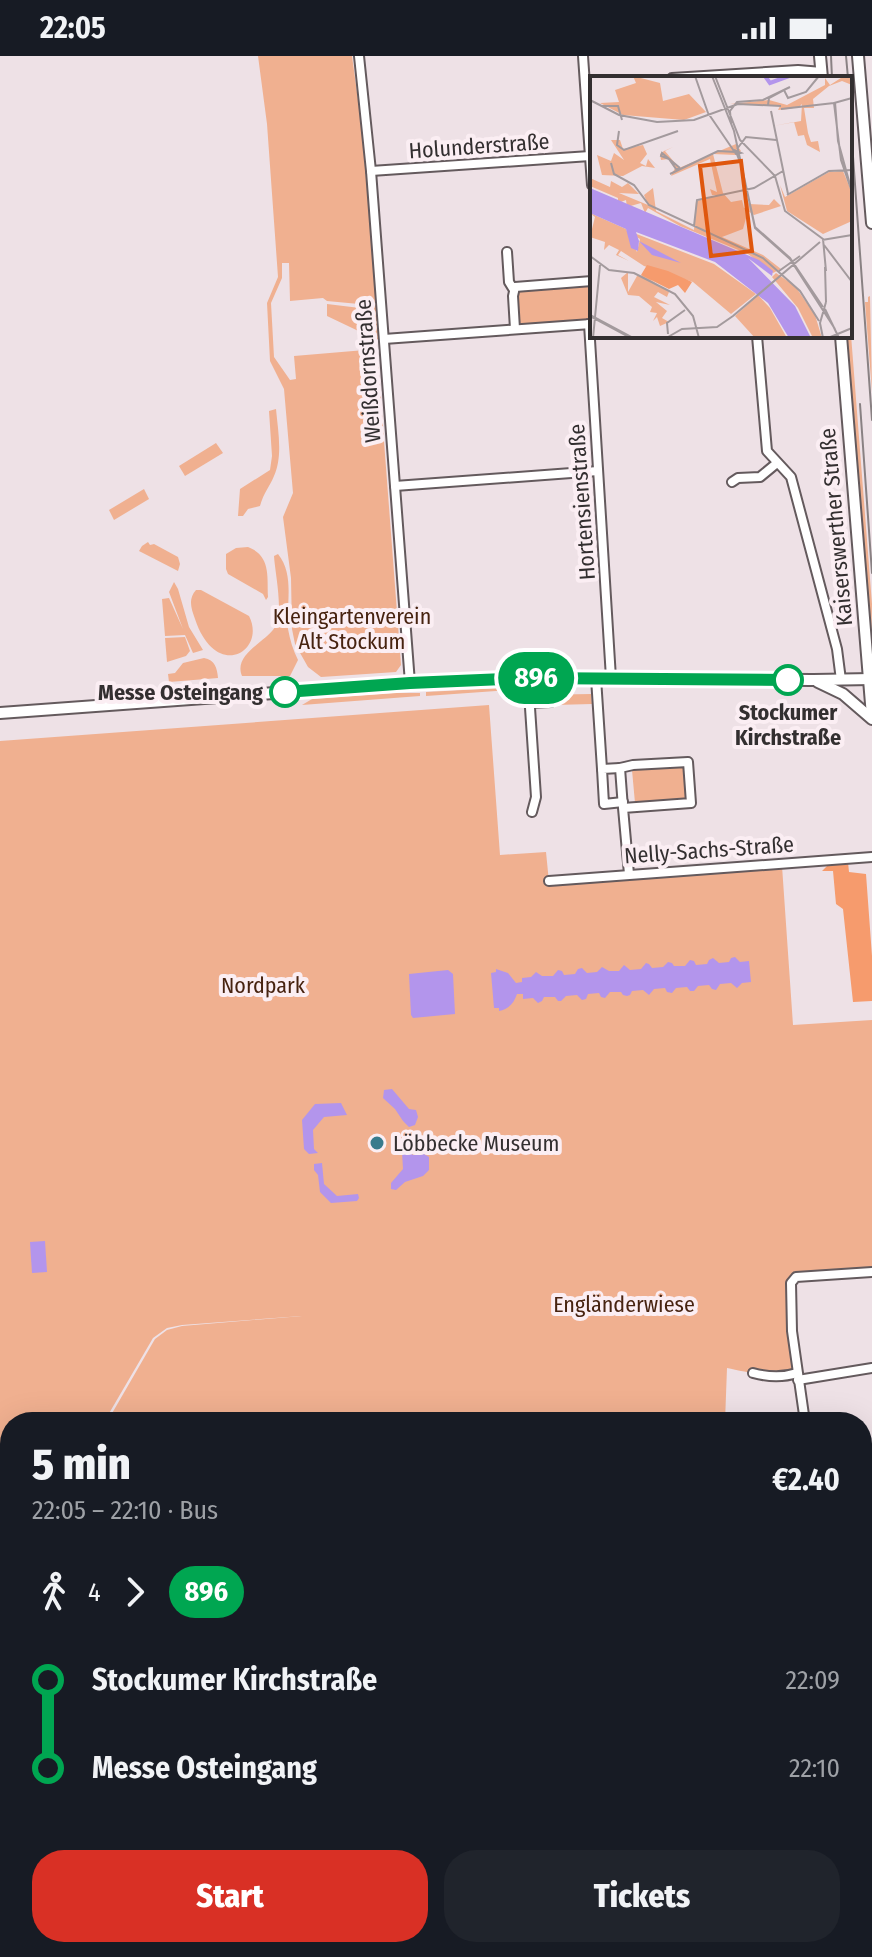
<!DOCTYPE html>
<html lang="en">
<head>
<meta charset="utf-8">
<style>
  body { margin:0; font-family:"Fira Sans Condensed",sans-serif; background:#20242c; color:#f1f3f6; height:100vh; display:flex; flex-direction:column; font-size:30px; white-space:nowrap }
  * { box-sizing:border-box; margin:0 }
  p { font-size:26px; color:#9ea1a6 }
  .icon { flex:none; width:44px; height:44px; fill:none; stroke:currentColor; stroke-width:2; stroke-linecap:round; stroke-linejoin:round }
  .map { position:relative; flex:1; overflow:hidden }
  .drawer { position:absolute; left:0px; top:1356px; width:872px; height:546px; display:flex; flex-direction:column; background:#171b24; border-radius:32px 32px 0 0; box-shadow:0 8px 32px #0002 }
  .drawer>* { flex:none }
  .badge { padding:0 16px; border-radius:26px; font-size:28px; line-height:52px }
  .map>.badge { position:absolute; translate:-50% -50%; box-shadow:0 0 0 4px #fff }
  .legs { display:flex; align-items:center; gap:12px; height:88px; padding:0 32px; font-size:26px }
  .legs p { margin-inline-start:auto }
  .head { display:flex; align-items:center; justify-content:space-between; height:136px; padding:0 32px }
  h1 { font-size:44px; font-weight:800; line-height:60px }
  .cta { display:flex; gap:16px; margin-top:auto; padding:16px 32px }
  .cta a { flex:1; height:92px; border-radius:32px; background:#d93025; color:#fff; font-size:32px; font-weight:800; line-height:92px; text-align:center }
  .cta a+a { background:#20242c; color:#f1f3f6 }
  ul { padding:0 32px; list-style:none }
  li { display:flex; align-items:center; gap:28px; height:88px; font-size:30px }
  li i { display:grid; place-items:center; width:12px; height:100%; margin:0 10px; background:currentColor }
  li i::after { content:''; width:20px; height:20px; margin:-10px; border:6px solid; border-radius:50%; background:#171b24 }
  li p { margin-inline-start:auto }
  li:first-child i { background:linear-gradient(#0000 50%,currentColor 0) }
  li:last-child i { background:linear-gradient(currentColor 50%,#0000 0) }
  .status { display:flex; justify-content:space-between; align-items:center; height:56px; padding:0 40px; background:#171b24; direction:ltr }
  .status svg { height:22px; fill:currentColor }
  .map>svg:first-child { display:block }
  .green { fill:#f0b090 }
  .forest { fill:#f69b6d }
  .water { fill:#b395ec }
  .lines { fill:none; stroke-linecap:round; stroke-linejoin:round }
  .minor-casing { stroke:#645a5d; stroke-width:12 }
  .tertiary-casing { stroke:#645a5d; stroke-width:14 }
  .minor { stroke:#fff; stroke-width:8 }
  .tertiary { stroke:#fff; stroke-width:10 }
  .tram { stroke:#898183; stroke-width:2 }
  .line-1-casing { stroke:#fff; stroke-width:18 }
  .line-1 { stroke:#00a651; stroke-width:12 }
  .stop-1-dot { fill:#fff; stroke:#00a651; stroke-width:4 }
  .poi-dot { fill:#397b8d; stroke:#fbeef3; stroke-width:3 }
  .labels { text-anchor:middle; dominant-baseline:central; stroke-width:8; stroke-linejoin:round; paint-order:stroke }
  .street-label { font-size:22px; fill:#332f30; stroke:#fbeef3 }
  .park-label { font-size:22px; fill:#472310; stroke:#fbeef3 }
  .stop-label { font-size:22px; font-weight:bold; fill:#332f30; stroke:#fbeef3; text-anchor:end }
  .poi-label { font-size:22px; fill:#332f30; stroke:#fbeef3; text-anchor:start }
  .inset-river { fill:none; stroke:#b395ec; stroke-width:4 }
  .inset-road { fill:none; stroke:#a39a9d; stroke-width:2 }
  .view { fill:#df570e; fill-opacity:0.15; stroke:#df570e; stroke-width:4 }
  .inset-edge { fill:none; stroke:#332f30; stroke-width:4 }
</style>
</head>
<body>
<div class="status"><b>22:05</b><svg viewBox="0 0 49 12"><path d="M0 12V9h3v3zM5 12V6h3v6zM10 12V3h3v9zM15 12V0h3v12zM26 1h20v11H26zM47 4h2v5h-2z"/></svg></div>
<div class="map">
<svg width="872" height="1901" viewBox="0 0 872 1901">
  <rect width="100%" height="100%" fill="#eee1e6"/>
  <g class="green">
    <path d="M258,0H352L361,66L381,283L371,284V281L327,260V248L360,252L359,248L327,245L323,242L290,245L289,207H282V222L271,247L274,301L290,324L296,323L294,300L377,293L401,609L396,616L321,621L308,611L295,588L292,573L291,522L283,461L293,437L284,333L270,305L267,247L278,221L267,68Z"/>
    <path d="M592,230V263L520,268L518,235Z"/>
    <path d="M870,240L872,336L865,246H868V241Z"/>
    <path d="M850,266L872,548L871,602L846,280H850Z"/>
    <path d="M276,353C278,375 283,400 274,420C269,432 264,436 260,450L248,453L243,460H238L240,433L270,414L272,400L269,355Z"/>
    <path d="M216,387L223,397L185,420L179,410Z"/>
    <path d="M144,433L149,443L114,464L109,454Z"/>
    <path d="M148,486L150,489L154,488L178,501L180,508L178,515L139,495L142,490Z"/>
    <path d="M248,491C271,500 267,520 268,541L266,544L263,538L228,518L226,513V498L236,492Z"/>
    <path d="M278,498C295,519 286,548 288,573C290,584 293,594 298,604L290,620H242C233,598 265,587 275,571C284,557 275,517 274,500Z"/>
    <path d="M174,526L178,533L189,571L203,594L193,597L185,579L165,580L162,543L169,542L183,573L169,536Z"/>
    <path d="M196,534H201L249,560C267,595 216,626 195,563C191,552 188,543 196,534Z"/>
    <path d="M185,581L190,595L186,600L167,606L165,582Z"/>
    <path d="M204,602C215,604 217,612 218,622L169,626L168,618L175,617L183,607Z"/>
    <path d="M521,631L522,633L426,640V636Z"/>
    <path d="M393,637H420V640L302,649L312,643Z"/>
    <path d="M591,638L592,648L554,649L547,643H535L532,639Z"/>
    <path d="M489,649L500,799L546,796L549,826L782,810L793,969L872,964V1213L800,1218L790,1221L787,1227L792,1314C776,1323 745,1316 727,1312L725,1366H107L155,1283L167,1274L182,1270L302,1260L182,1269L167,1272L153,1282L104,1366H10V1428L0,1423V685Z"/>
    <path d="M683,709L687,739L685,744L640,749L639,747H635L632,714L634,712Z"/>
    <path d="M0,1464L10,1470V1503L0,1498Z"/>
    <path d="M872,1599V1644L862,1635V1608Z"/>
    <path d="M862,1889L872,1895L869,1901H810L795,1892H862Z"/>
    <path d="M693,1892H740L755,1901H707Z"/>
  </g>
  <path class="forest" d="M848,806L849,816L866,818L872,900V945L853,946L843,853L836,848L833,815H822L829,808Z"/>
  <g class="water">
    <path d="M735,901L740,906L749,905L751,926L742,927L737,932L731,927L720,928L716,934L712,933L709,929L698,930L694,935H690L687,931L676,932L672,937L667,936L665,932L654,933L649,939L643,934L632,935L630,939L627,940L623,939L621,936H610L605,942L601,941L599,937L588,938L586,943L582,944L577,939L566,940L561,945H558L555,941H544L542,945L538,947L533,942L523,943V938H517C514,947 509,953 499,955V952H494L491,917L496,916V913L508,917L516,927L522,926V922L531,921L536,916L542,920H553L558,914L562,915L564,919L575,918L578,913L582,912L587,917L597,916L602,911L609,915H619L624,909L630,914L641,913L646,907L649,908L652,912L663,911L668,906L672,907L674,910H685L690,904L694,905L696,909L707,908L709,904L713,902L719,907L729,906L731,902Z"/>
    <path d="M448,914L453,918L455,958L413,962L411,959L409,918Z"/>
    <path d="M392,1033L409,1053L416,1054L418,1061L415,1069L409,1071L403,1065L395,1053L383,1042L384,1034Z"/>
    <path d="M341,1047L347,1059L324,1061L313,1074L314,1093L318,1097L309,1098L304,1093L302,1064L315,1048Z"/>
    <path d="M408,1095L413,1099L424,1098L429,1101V1114L423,1120L405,1126L396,1134L391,1133V1127L403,1113L402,1096Z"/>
    <path d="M322,1107L324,1128L337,1140L358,1138L359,1142L357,1145L331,1147L320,1136L318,1119L314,1114V1108Z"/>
    <path d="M45,1185L47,1216L32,1217L30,1186Z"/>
    <path d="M0,1511L10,1517V1892H663L668,1893L682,1901H0Z"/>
  </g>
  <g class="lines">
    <g class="minor-casing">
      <g id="minor">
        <path d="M359,0L371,115L410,627"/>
        <path d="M583,0L592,129"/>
        <path d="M672,22L798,14L822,16"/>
        <path d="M371,115L590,100"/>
        <path d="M507,196L509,226L514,234"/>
        <path d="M589,268L611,622"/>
        <path d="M515,273L513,240L515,231L592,225"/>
        <path d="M757,280L767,395L791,421L837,593L841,624"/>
        <path d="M384,283L591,268"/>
        <path d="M732,426L738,422L760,421L777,407"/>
        <path d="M395,430L598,415"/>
        <path d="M528,622L536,741L532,756"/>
        <path d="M596,622L602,713"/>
        <path d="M529,647L551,646"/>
        <path d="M620,712L602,713L604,748L623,746"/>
        <path d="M623,752L620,712L633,709L688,706L691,747L623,752L629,818"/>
        <path d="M549,825L872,801"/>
        <path d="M753,1317C768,1321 782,1322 797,1317"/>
        <path d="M798,1324L872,1312"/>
        <path d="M805,1366L792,1275L791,1227L796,1221L872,1216"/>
        <path d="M862,1520L872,1540"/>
        <path d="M862,1594L872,1586"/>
        <path d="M862,1638L872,1647"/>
        <path d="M862,1739L872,1728"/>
      </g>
    </g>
    <g class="tertiary-casing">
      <g id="tertiary">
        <path d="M820,0L822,22"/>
        <path d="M858,0L872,167"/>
        <path d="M841,280L872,660"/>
        <path d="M818,626L843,638L872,663"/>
        <path d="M0,657L410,627L528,622L814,624L872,623"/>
        <path d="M0,1436L10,1442"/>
        <path d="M782,1892L797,1901"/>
      </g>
    </g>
    <use href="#minor" class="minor"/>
    <use href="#tertiary" class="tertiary"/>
    <g class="tram">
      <path d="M831,0L832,22"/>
      <path d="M846,0L848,22"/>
      <path d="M850,59L872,364"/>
      <path d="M860,348L872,517"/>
    </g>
  </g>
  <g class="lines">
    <g class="line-1-casing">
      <path id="line-1" d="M285,636L410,627L528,622L788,624"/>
    </g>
    <use href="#line-1" class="line-1"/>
  </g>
  <g class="stop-1-dot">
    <circle cx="788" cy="624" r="14"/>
    <circle cx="285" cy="636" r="14"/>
  </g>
  <circle class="poi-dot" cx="377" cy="1087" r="8"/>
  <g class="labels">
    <g class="street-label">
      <text transform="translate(479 90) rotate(-4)">Holunderstraße</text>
      <text transform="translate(368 315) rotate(-94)">Weißdornstraße</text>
      <text transform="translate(582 446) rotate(-94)">Hortensienstraße</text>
      <text transform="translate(836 471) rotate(-95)">Kaiserswerther Straße</text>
      <text transform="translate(709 794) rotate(-4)">Nelly-Sachs-Straße</text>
    </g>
    <g class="park-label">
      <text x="352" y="560">Kleingartenverein<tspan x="352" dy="25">Alt Stockum</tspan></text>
      <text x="263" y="929">Nordpark</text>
      <text x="624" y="1248">Engländerwiese</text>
    </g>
    <g class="stop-label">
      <text x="263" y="636">Messe Osteingang</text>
      <text x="788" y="656" text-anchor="middle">Stockumer<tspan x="788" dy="25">Kirchstraße</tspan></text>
    </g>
    <g class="poi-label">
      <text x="393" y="1087">Löbbecke Museum</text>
    </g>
  </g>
  <g transform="translate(590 20)">
    <rect width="262" height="262" fill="#eee1e6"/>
    <path d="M43,0L70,7L73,25L99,18L116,36L94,44L33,39L10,27L29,26L25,14L46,7ZM254,0H262V9L252,5L239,10L223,23L224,32H214L218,57L221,66L228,65L230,76L217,69L214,59L208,60L204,46L183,50L211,45L212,28L209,31L198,33L188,34L190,30L140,28L179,24L197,29L235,9V2L240,9ZM21,64H30L33,73L53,69L57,78L50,87L56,90L58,83L65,92L52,90L33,100L12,99L7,79L21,85L24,77L34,84ZM146,68L151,75L146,79L123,78L133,117L141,126L152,124L154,132L158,131L155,116L159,128L179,129L184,123L191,130L164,139L158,135L153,153L132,161L173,179L191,193L183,197L158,178L90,150L58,132L55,137L51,127L37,131L36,124L28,127V122L0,110V102L20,111L21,105L32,111L38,107L49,118L29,117L58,129L54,119L63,112L66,135L104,154L106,125L129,119H122L120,113L127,116L120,83L81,100L85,92L78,83L71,84L70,78L74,75L83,71L75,75L89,92ZM253,95L262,117V145L233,158L197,135L190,109L195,121L239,96ZM0,137L36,153L47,176L50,163L43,159L44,157L124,188L166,218L141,238L103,206L54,190L31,175L28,179L39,185L26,179L29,174L19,169L14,174L15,166L0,161L5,141ZM38,196V216L47,200L64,198L61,204L79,216L77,221L68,216L64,221L80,229L66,226L77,235L72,242L79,246L70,250L67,241L63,245L67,237L60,236L62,231L49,220L38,219L31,202ZM186,197L205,210L225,239L232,262H223L208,232L182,201ZM168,219L180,232L197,262H165L145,240Z" fill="#f0b090"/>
    <path d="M57,189L78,195L102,206L95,217L88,209L79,213L51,199Z" fill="#f69b6d"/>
    <path d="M0,112L169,184L183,195L182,200L158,182L205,230L221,262H199L178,227L125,186L46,156L49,165L91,187L62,179L49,165L48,175L41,172L36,153L0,137Z" fill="#b395ec"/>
    <path class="inset-river" d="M175,0L180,7L199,0"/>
    <path class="inset-road" d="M105,0L118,37M122,0L144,55L165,152L200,183L245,253M125,0L150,64L185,100L195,135L233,163L236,195M262,22L244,27L251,84L262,116M0,24L29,39L67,46L104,44L148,28L191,30M245,26L248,65L262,116M178,29L179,22L194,14L198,22L216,16L229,0M11,30H28L32,44M191,33L244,27M181,35L198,118M118,37L146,78L151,77L144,74M141,47L140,35L147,26L173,24L200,11M29,55L27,69L34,74L88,55M147,73L156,61L186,64M149,78L165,151L200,182L233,231M21,87L24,98L44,109L59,129L173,182L210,215L229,245M89,93H86L79,83L71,80L72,77L90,92M80,98L128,75L146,76L150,86M197,119L239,95L262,94M104,150L107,124L164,112L193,95M232,164L262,159M234,169L262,206M0,180L19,194L44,197L85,218L103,240L109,262M235,191L236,226M189,195L210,180M235,233L249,262M0,239L43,262M0,240L41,262M143,240L230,166M78,258L77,247L95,234M78,261L92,253L127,251L143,240M3,262L10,189M233,262L230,247L236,226M238,262L262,252"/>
    <path class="view" d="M151,85L162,175L121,180L110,90Z"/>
    <rect width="262" height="262" class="inset-edge"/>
  </g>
</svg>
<b class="badge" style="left:536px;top:622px;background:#00a651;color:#fff">896</b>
<section class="drawer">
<div class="head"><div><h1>5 min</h1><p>22:05 – 22:10 · Bus</p></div><b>€2.40</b></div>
<div class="legs"><svg class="icon" aria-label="walk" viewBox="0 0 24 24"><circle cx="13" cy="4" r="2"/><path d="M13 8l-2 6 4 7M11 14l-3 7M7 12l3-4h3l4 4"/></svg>4<svg class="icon" aria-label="forward" viewBox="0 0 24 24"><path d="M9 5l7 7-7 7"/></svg><b class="badge" style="background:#00a651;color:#fff">896</b></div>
<ul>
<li><i style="color:#00a651"></i><b>Stockumer Kirchstraße</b><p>22:09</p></li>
<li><i style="color:#00a651"></i><b>Messe Osteingang</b><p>22:10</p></li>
</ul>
<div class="cta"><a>Start</a><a>Tickets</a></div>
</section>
</div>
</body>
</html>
